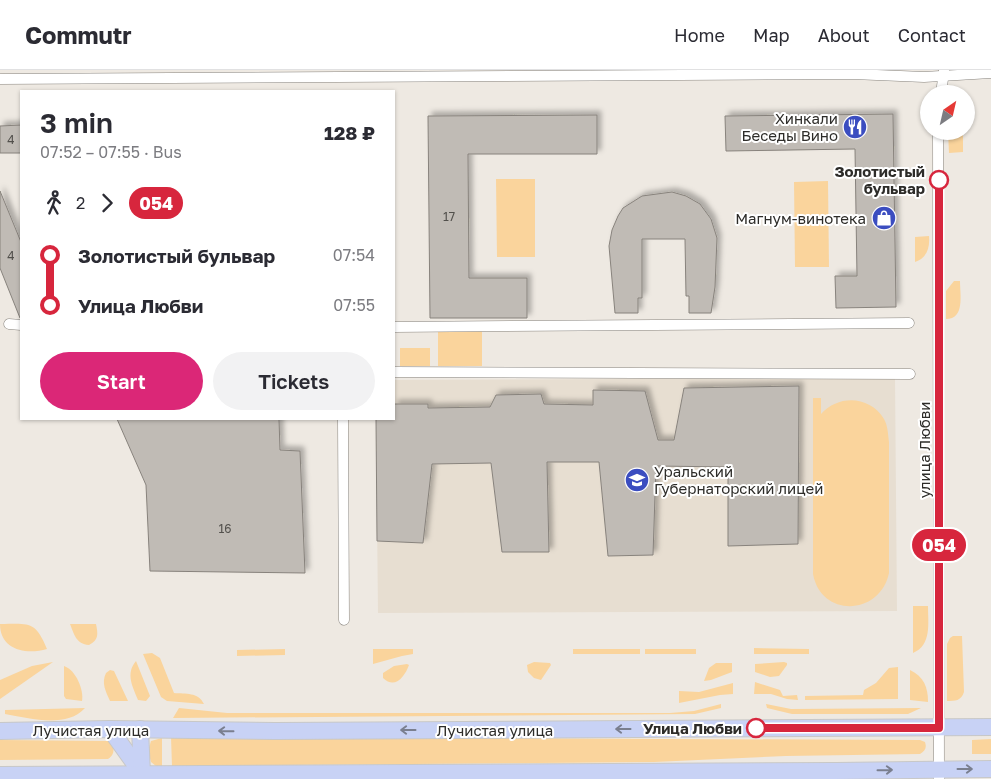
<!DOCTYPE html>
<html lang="en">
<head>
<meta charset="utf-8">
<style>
  body { margin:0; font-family:"Golos Text",sans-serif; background:#f2f2f3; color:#2b2b33; height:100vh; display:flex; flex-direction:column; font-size:19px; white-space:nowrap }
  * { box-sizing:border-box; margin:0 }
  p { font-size:16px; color:#7c7c81 }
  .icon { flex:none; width:28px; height:28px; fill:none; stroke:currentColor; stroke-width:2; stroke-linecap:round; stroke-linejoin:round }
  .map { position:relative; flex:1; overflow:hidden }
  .drawer { position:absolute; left:20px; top:20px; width:375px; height:330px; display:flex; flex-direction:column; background:#fff; border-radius:0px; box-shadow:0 1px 4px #0004 }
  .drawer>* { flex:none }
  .badge { padding:0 10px; border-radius:16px; font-size:18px; line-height:32px }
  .needle { width:32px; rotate:34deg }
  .buttons { position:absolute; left:920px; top:15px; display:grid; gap:10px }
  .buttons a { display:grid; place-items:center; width:55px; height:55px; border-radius:50%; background:#fff; box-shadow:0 1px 4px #0004; font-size:25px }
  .map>.badge { position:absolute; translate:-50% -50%; box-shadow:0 0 0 2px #fff }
  .legs { display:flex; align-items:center; gap:8px; height:55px; padding:0 20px; font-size:16px }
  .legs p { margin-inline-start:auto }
  .head { display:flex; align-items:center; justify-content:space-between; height:85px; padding:0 20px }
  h1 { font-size:28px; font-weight:600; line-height:38px }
  .action { display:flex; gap:10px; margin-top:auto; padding:10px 20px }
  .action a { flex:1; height:58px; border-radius:30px; background:#db2777; color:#fff; font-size:20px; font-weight:600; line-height:58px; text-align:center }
  .action a+a { background:#f2f2f3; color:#2b2b33 }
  ul { padding:0 20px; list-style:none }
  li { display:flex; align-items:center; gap:18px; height:50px; font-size:19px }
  li i { display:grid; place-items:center; width:8px; height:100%; margin:0 6px; background:currentColor }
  li i::after { content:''; width:12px; height:12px; margin:-6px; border:4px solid; border-radius:50%; background:#fff }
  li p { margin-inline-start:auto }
  li:first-child i { background:linear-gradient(#0000 50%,currentColor 0) }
  li:last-child i { background:linear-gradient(currentColor 50%,#0000 0) }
  header { display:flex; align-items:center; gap:30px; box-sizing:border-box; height:70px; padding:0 25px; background:#fff; border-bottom:1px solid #e1e1e2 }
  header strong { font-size:24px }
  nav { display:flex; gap:28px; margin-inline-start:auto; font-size:18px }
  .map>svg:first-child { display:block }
  .built { fill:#e7ded1 }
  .green { fill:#fad49c }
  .building { fill:#c0bbb5; stroke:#88837d; filter:url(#shadow) }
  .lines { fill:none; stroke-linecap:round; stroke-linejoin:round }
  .street-casing { stroke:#88847e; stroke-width:11 }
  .primary-casing { stroke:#c8c8c7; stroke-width:18 }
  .street { stroke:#fff; stroke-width:10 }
  .primary { stroke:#c8d2f5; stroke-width:16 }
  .oneway { stroke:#7a7f8f }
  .line-1-casing { stroke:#fff; stroke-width:11 }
  .line-1 { stroke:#d7263d; stroke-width:8 }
  .stop-1-dot { fill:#fff; stroke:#d7263d; stroke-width:2.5 }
  .labels { text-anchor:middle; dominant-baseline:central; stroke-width:4; stroke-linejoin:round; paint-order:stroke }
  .number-label { font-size:12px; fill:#52504c }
  .poi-label { font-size:15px; fill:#2d2c29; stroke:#fff; text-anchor:end }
  .stop-label { font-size:15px; font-weight:bold; fill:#2d2c29; stroke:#fff; text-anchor:end }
  .street-label { font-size:15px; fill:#2d2c29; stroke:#fff }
</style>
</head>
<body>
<header>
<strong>Commutr</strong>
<nav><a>Home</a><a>Map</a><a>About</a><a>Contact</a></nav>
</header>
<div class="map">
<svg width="991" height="709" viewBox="0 0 991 709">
  <defs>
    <filter id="shadow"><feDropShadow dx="4" dy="-4" stdDeviation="2.5" flood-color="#0004"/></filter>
  </defs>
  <rect width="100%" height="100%" fill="#eee9e2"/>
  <path class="built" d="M895,308L897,541L378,543L376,349H394V310Z"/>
  <g class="green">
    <path d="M948,61H963V82L949,83Z"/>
    <path d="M496,109H535V187H497Z"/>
    <path d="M828,111L829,197H795L794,112Z"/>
    <path d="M929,166C930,178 927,188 915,192V167Z"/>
    <path d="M954,211H960C960,225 965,249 946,249V221Z"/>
    <rect x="438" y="261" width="44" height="35"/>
    <rect x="400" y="278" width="30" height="18"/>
    <path d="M813,328H821V344C839,324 870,326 884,349C888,356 888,365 889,372V503C880,546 821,548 813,504Z"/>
    <path d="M913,536H928C928,553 932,575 913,583Z"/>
    <path d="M0,554C29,554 35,550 47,579C26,585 0,580 0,554Z"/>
    <path d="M70,554H96C98,564 99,570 89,575C76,574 74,564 70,554Z"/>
    <path d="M953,566H962L964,622C961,631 955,631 947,631V574L950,568Z"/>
    <path d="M754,578L809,579V584H754Z"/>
    <path d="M285,579V585L237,586V580Z"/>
    <path d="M373,579H413V584L402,586L373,594Z"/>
    <rect x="573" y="579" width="67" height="5"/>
    <rect x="645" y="579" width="51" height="5"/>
    <path d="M152,583L160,588L174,623C186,624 198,622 204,634L167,631L161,627L143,584Z"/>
    <path d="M136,591L150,626L146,631L138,630C133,617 125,604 136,591Z"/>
    <path d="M53,592L0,629V610L32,596Z"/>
    <path d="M534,592L550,593L551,595L541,610L534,608L528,602L527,595Z"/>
    <path d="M784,592L787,593V595L779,606L770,607L755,602V594Z"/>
    <path d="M716,593H732V602L711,610L704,611L709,598Z"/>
    <path d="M407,594L409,595C405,606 395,620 383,608V603L394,596Z"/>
    <path d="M64,596C76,600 84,620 82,631L66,629L64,626Z"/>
    <path d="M898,597V629L805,630V626L863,625L864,620L876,613L889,598Z"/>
    <path d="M110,600L114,601L128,631H110C106,622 101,613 106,603Z"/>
    <path d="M910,600C924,607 928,617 928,632L910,630Z"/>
    <path d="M755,612L780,620L783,626L797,625L798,630L787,629L771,624H754Z"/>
    <path d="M733,613V624L720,625L679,633V621L699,622Z"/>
    <path d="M721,634V638L695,644L173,648L179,638L227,643H670L694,641Z"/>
    <path d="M766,634L791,639L921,638L908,644H792L767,638Z"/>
    <path d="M85,638C66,659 29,648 5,644V640Z"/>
    <path d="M171,667L920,670L925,672C927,678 925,681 920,684L786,686L654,692L172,696Z"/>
    <path d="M162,668V696H156L151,692L148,681L151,671Z"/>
    <path d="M991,669V684H972V670Z"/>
    <path d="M0,670L110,671L113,674C114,681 114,685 108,689L0,690Z"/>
  </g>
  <g class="building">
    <path d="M893,44L896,237L836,238L835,206H857L855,79L726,81L725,46Z"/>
    <path d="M597,45V84H468L469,208H527V248H430L428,46Z"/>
    <path d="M21,55V83H0V56Z"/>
    <path d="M0,121L21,172V248H20L0,198Z"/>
    <path d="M672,122L686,126L700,134L711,149L717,168L715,217L711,243H689V226H686L685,169H642V228H638V243H615L609,176L612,160L618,146L623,138L642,126Z"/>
    <path d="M799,316L798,474L728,476V397L656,396L653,485L608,486L599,392H547L549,482H502L491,393L432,394L423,473L377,471L376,349H394V334H428V338L490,337L496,325L541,324L544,334L593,335V320L645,321L658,370H674L684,318Z"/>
    <path d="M117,349H279L280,380L300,381L305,503L150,501L146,415Z"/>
  </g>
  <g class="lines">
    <g class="street-casing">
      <g id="street">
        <path d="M0,9L853,4L924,7L991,3"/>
        <path d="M941,24L944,1"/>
        <path d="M938,61L939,709"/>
        <path d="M9,254L21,255"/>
        <path d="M394,257L909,253"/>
        <path d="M394,302L910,304"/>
        <path d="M343,349L344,550"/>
      </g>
    </g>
    <g class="primary-casing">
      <g id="primary">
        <path d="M110,659L142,704"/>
        <path d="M140,659L142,704"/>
        <path d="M0,661L110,659L275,661L991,657"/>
        <path d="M0,705L836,701L991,699"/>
      </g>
    </g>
    <use href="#street" class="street"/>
    <use href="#primary" class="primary"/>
  </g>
  <defs><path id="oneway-shaft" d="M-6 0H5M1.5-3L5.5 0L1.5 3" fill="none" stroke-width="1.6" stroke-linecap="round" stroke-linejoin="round" transform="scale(1.25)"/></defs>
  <g class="oneway">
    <use href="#oneway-shaft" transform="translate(623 659) rotate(180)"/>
    <use href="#oneway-shaft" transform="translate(408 660) rotate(180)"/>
    <use href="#oneway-shaft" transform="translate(226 661) rotate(-179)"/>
    <use href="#oneway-shaft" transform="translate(965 699)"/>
    <use href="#oneway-shaft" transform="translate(885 700) rotate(-1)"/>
  </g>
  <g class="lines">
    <g class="line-1-casing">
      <path id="line-1" d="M756,658H939V110"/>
    </g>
    <use href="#line-1" class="line-1"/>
  </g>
  <defs>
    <g id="restaurant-disc" transform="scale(1.25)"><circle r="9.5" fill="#3b4dc0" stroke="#fff"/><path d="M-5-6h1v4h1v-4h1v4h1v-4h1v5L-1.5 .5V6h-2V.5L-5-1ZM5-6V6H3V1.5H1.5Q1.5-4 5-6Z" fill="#fff"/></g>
    <g id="shop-disc" transform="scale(1.25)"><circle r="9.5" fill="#3b4dc0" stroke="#fff"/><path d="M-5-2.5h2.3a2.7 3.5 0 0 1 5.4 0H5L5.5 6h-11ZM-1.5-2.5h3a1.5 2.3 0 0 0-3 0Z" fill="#fff"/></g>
    <g id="school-disc" transform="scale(1.25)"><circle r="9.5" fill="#3b4dc0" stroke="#fff"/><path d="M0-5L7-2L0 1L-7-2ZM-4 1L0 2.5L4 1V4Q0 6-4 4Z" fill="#fff"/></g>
  </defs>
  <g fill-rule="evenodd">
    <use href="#restaurant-disc" x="855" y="57"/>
    <use href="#shop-disc" x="884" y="148"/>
    <use href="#school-disc" x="637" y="410"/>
  </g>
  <g class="stop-1-dot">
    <circle cx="939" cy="110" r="9"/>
    <circle cx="756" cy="658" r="9"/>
  </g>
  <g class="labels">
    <g class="number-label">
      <text x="11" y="69">4</text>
      <text x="449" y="146">17</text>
      <text x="11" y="185">4</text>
      <text x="225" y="458">16</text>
    </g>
    <g class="poi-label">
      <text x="838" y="48">Хинкали<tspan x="838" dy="17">Беседы Вино</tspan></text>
      <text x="866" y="148">Магнум-винотека</text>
      <text x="654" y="401" text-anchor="start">Уральский<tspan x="654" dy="17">Губернаторский лицей</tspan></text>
    </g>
    <g class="stop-label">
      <text x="925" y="101">Золотистый<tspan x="925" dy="17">бульвар</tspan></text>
      <text x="742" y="658">Улица Любви</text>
    </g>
    <g class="street-label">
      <text transform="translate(924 380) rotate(-90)">улица Любви</text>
      <text x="91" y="660">Лучистая улица</text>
      <text x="495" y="660">Лучистая улица</text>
    </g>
  </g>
</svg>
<div class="buttons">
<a><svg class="needle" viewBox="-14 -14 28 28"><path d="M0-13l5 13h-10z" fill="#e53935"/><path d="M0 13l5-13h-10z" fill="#7c7c81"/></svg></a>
</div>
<b class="badge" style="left:939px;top:475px;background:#d7263d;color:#fff">054</b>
<section class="drawer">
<div class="head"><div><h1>3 min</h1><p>07:52 – 07:55 · Bus</p></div><b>128 ₽</b></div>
<div class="legs"><svg class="icon" aria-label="walk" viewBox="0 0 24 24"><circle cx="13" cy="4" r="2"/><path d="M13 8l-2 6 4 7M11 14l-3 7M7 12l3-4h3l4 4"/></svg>2<svg class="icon" aria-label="forward" viewBox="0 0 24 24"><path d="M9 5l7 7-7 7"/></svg><b class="badge" style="background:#d7263d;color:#fff">054</b></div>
<ul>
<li><i style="color:#d7263d"></i><b>Золотистый бульвар</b><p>07:54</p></li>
<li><i style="color:#d7263d"></i><b>Улица Любви</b><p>07:55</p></li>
</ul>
<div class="action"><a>Start</a><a>Tickets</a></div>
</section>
</div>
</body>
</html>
